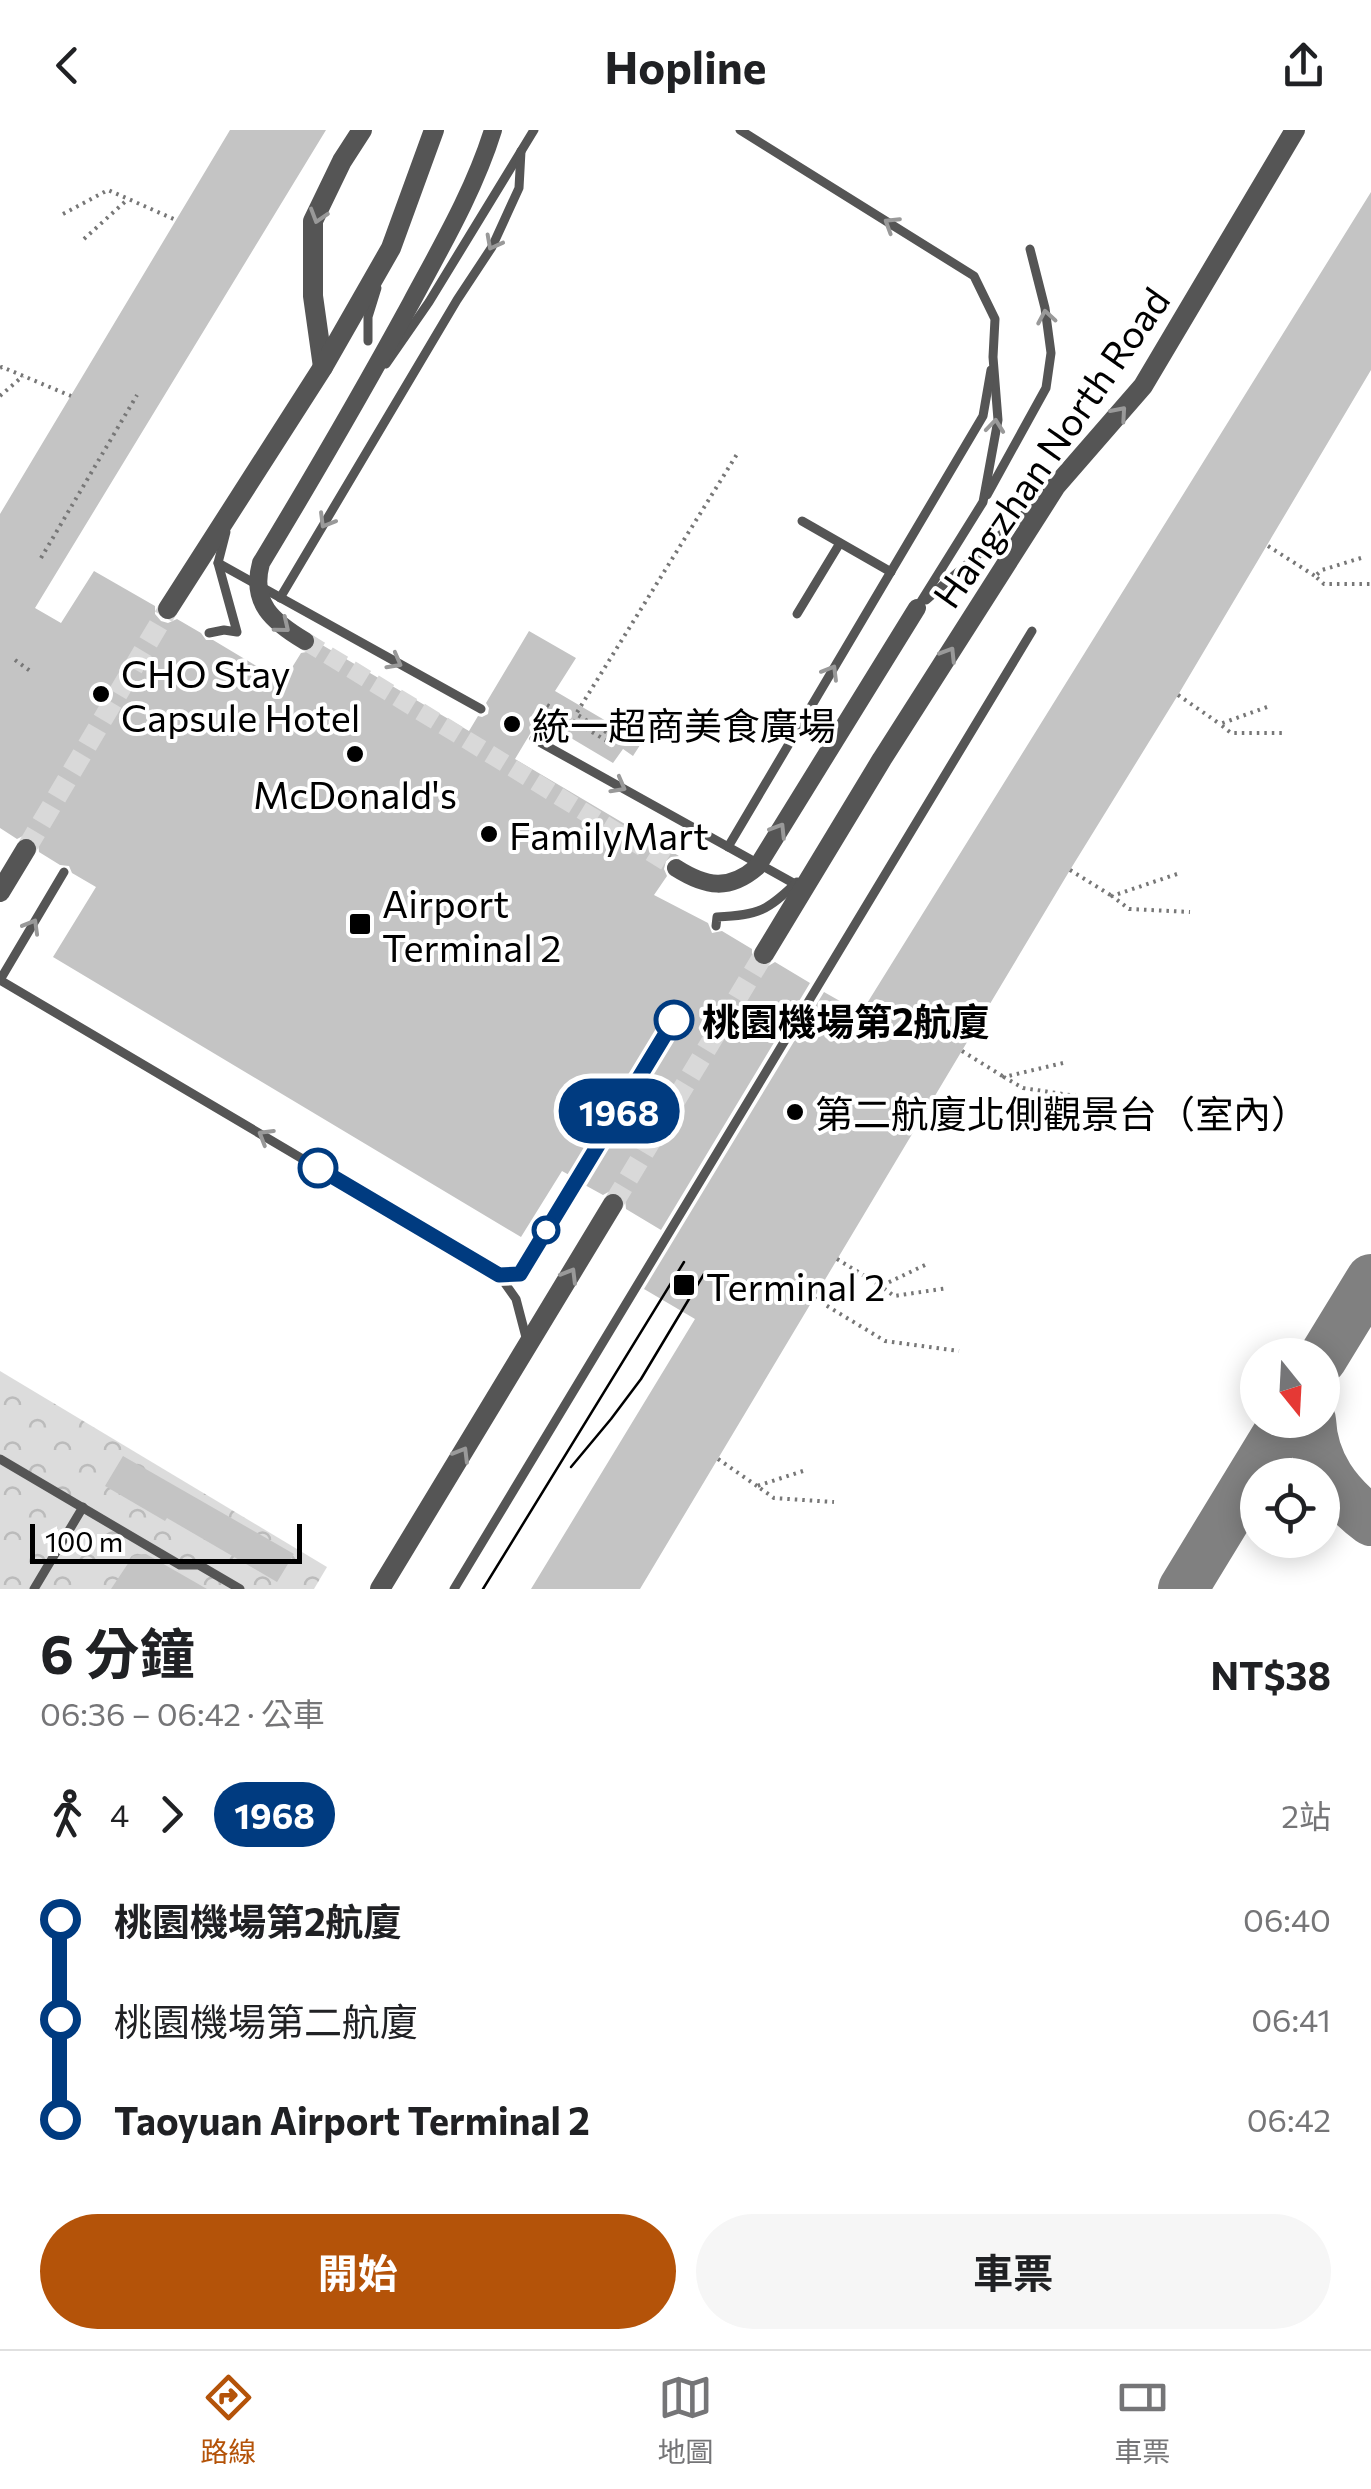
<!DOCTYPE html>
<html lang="zh-TW">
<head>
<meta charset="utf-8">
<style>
  body { margin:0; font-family:Commissioner,"Noto Sans TC",sans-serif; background:#f6f6f6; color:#202124; height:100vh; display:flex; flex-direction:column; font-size:38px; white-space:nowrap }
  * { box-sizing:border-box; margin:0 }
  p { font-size:32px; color:#757577 }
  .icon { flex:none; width:55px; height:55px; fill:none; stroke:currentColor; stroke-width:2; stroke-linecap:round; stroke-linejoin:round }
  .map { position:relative; height:1459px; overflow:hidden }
  .panel { display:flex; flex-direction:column; background:#fff; flex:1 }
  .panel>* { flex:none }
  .badge { padding:0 20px; border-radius:32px; font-size:35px; line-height:65px }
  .needle { width:65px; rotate:162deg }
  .controls { position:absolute; left:1240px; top:1208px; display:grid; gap:20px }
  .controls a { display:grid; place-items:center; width:100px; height:100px; border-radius:50%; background:#fff; box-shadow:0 5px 25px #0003; font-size:50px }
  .scale { position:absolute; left:30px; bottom:25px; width:272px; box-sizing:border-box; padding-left:10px; border:5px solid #000; border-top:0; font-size:28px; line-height:35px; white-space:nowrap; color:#000; -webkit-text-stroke:8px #fff; paint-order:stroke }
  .map>.badge { position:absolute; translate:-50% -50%; box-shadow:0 0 0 5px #fff }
  .legs { display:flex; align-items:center; gap:15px; height:110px; padding:0 40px; font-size:32px }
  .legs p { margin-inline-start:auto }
  .headline { display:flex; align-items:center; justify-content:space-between; height:170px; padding:0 40px }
  h1 { font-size:55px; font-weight:700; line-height:75px }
  .action { display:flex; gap:20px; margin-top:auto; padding:20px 40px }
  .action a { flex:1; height:115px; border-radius:60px; background:#b45309; color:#fff; font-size:40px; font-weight:700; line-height:115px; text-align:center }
  .action a+a { background:#f6f6f6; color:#202124 }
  ul { padding:0 40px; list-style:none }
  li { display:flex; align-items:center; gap:35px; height:100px; font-size:38px }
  li i { display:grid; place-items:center; width:15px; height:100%; margin:0 12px; background:currentColor }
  li i::after { content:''; width:25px; height:25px; margin:-12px; border:8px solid; border-radius:50%; background:#fff }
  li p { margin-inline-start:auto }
  li:first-child i { background:linear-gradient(#0000 50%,currentColor 0) }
  li:last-child i { background:linear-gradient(currentColor 50%,#0000 0) }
  header { display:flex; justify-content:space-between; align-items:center; height:130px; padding:0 40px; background:#fff; font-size:45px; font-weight:700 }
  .tabs { display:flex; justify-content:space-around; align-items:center; height:140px; border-top:2px solid #e0e0e0; background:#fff; font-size:28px; color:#757577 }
  .tabs a { display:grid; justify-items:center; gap:5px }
  .tabs .on { color:#b45309 }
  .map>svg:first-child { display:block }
  .park { fill:url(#park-crowns) }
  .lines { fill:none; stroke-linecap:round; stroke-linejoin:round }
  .taxiway { stroke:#808080; stroke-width:50 }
  .building { fill:#c4c4c4 }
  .minor-tunnel { stroke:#d9d9d9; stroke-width:18; stroke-dasharray:18 9; stroke-linecap:butt }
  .tertiary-tunnel { stroke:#d9d9d9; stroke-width:20; stroke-dasharray:20 10; stroke-linecap:butt }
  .path { stroke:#777; stroke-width:4; stroke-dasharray:2.5 5; stroke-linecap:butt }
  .service { stroke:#555; stroke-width:9 }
  .minor { stroke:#555; stroke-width:18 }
  .tertiary { stroke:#555; stroke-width:20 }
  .tram { stroke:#000; stroke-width:2.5 }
  .oneway { stroke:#999 }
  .line-1-casing { stroke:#fff; stroke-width:22 }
  .line-1 { stroke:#003b80; stroke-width:15 }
  .poi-dot { fill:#000; stroke:#fff; stroke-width:4 }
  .stop-1-dot { fill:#fff; stroke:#003b80; stroke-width:5 }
  .labels { text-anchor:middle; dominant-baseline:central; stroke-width:8; stroke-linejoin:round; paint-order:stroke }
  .street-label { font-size:38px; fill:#000; stroke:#fff }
  .poi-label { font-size:38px; fill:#000; stroke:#fff; text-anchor:start }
  .stop-label { font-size:38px; font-weight:bold; fill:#000; stroke:#fff; text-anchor:start }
</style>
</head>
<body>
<header><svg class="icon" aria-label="back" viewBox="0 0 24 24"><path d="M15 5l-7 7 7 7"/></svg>Hopline<svg class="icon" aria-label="share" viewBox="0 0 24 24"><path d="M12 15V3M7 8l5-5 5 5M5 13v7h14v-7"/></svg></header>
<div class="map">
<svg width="1371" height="1459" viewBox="0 0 1371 1459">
  <defs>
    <pattern id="park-crowns" width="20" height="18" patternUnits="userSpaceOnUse" patternTransform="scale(2.5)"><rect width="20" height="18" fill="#dcdcdc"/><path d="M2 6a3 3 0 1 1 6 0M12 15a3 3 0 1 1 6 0" fill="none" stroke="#bbb"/></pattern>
  </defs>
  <rect width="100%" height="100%" fill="#fff"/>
  <path class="park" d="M0,1241L327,1437L314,1459H0Z"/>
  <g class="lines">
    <g class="taxiway">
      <path d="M1322,1229L1371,1149"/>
      <path d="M1311,1290C1313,1334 1337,1365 1371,1391"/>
      <path d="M1183,1459L1286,1290"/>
    </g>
  </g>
  <g class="building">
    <path d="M230,0H326L35,478L61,493L94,441L155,476V484L161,491L168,493L177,489L201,503L206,510H213L283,552L301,523L312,521L317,512L469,601L478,586L482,587L488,584L489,578L486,573L529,501L576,528L555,561L642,612L633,626L623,619L613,633L539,589L515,629L679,726L671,727L666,731L664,739L667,746L654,765L708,793L712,803L722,801L752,819V830L758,836L765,838L775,832L810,853L661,1100L626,1079L625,1068L619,1062L612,1060L603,1065L583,1054L578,1046H571L562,1041L521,1107L53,827L96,757L72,743L69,736L60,735L39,722L38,713L34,708L25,705L17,709L0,698V384Z"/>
    <path d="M1371,62V240L1178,565L1070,740L640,1459H531L695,1189L644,1159L824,862L861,883Z"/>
    <path d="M123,1326L294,1424L277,1452L167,1388L165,1391L105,1356Z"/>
    <path d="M143,1424H146L207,1459H111L133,1426Z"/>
  </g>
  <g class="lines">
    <path class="minor-tunnel" d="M305,511L676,738"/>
    <g class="tertiary-tunnel">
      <path d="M26,719L168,479"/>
      <path d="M613,1074L764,824"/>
    </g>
    <g class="path">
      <path d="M63,84L108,60L176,90"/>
      <path d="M84,109L128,69"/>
      <path d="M0,238L2,237L71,266"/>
      <path d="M0,266L23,246"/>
      <path d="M1268,416L1315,446"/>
      <path d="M41,428L137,265"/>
      <path d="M1361,428L1322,440L1315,446L1324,454H1371"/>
      <path d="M15,530L33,543"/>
      <path d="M1178,565L1220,594"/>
      <path d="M547,575L607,611L611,605L576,584L739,321"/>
      <path d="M1267,577L1220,594L1231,603H1285"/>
      <path d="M1070,740L1112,766"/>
      <path d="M1177,744L1112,766L1129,779L1190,782"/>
      <path d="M962,921L1004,947"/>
      <path d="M1063,933L1004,947L1023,958L1076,966"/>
      <path d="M837,1129L881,1156"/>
      <path d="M925,1135L881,1156L894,1166L948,1158"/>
      <path d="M814,1168L885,1211L959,1221"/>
      <path d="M718,1329L757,1356"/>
      <path d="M803,1341L757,1356L774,1368L834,1372"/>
    </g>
    <g class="service">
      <path d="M740,0L974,146L995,189L993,227L998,290L983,372L917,478"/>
      <path d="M368,211V187L377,158"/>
      <path d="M386,234L429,172L534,0"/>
      <path d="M987,365L1046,258L1051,223L1045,178L1030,119"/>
      <path d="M802,391L891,442"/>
      <path d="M218,433L481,579"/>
      <path d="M280,468L457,170L492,117L519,58L521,21"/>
      <path d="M926,470L1035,375"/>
      <path d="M797,484L840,413"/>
      <path d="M209,503L224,500L237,502L218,433L226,402"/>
      <path d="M534,609L795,754"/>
      <path d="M728,717L983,286L991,240"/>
      <path d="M716,796L717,787C759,785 767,781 797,752"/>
      <path d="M0,850L499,1145L516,1169L527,1211"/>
      <path d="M0,850L64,742"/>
      <path d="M499,1145L520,1144L575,1053"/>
      <path d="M0,1329L180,1435H199L240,1459"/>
      <path d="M34,1459L83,1377"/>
      <path d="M454,1459L1032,501"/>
    </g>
    <g class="minor">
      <path d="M305,511C273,492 250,473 261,433C313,347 363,261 411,173C441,117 474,61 493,0"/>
      <path d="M676,738C706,757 729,761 757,737L917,478"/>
    </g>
    <g class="tertiary">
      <path d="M323,237L313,166V91L342,31L362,0"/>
      <path d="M168,479L323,237L391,118L434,0"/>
      <path d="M0,762L26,719"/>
      <path d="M764,824L882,629L1056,356L1143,256L1295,0"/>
      <path d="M380,1459L613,1074"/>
    </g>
    <g class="tram">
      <path d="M571,1337L611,1289L641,1249L704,1144"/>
      <path d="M483,1459L684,1132"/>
    </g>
  </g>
  <defs><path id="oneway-chevron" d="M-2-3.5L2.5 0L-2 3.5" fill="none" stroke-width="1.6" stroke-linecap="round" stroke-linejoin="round" transform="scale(2.5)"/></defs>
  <g class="oneway">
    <use href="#oneway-chevron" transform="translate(318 86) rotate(107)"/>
    <use href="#oneway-chevron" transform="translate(891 94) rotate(-148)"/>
    <use href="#oneway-chevron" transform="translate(493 113) rotate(118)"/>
    <use href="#oneway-chevron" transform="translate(1046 187) rotate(-100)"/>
    <use href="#oneway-chevron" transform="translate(1120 283) rotate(-49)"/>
    <use href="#oneway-chevron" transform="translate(995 296) rotate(-84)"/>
    <use href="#oneway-chevron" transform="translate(326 391) rotate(121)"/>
    <use href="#oneway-chevron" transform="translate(283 496) rotate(39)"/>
    <use href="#oneway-chevron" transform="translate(949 524) rotate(-58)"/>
    <use href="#oneway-chevron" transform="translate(395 532) rotate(29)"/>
    <use href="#oneway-chevron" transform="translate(831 542) rotate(-59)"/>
    <use href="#oneway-chevron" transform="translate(619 656) rotate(29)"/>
    <use href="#oneway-chevron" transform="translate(779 700) rotate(-58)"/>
    <use href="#oneway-chevron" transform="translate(32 796) rotate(-60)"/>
    <use href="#oneway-chevron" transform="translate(265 1006) rotate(-149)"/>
    <use href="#oneway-chevron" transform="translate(570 1145) rotate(-59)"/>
    <use href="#oneway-chevron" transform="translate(462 1324) rotate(-59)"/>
  </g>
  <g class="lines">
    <g class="line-1-casing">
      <path id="line-1" d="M318,1038L499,1145L520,1144L674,890"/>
    </g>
    <use href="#line-1" class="line-1"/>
  </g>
  <g class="poi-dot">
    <circle cx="101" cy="564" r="10"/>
    <circle cx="512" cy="594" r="10"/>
    <circle cx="355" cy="624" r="10"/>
    <circle cx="489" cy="704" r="10"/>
    <rect x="348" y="782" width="24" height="24" rx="5"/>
    <circle cx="795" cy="982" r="10"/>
    <rect x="672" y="1143" width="24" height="24" rx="5"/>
  </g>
  <g class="stop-1-dot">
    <circle cx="674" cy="890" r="18"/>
    <circle cx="318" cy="1038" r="18"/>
    <circle cx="546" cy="1100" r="12"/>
  </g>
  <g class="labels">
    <g class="street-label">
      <text transform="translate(1050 317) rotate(-55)">Hangzhan North Road</text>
    </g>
    <g class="poi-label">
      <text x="121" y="542">CHO Stay<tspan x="121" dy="44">Capsule Hotel</tspan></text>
      <text x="532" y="594">統一超商美食廣場</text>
      <text x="355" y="663" text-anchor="middle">McDonald's</text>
      <text x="509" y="704">FamilyMart</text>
      <text x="382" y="772">Airport<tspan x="382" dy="44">Terminal 2</tspan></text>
      <text x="815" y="982">第二航廈北側觀景台（室內）</text>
      <text x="706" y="1155">Terminal 2</text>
    </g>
    <g class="stop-label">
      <text x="702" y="890">桃園機場第2航廈</text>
    </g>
  </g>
</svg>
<div class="controls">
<a><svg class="needle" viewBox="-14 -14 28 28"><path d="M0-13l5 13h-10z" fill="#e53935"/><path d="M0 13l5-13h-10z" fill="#757577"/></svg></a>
<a><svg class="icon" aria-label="locate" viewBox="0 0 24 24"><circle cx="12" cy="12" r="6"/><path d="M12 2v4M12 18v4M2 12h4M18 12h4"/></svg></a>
</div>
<div class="scale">100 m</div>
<b class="badge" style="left:619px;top:981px;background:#003b80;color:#fff">1968</b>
</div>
<section class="panel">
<div class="headline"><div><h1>6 分鐘</h1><p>06:36 – 06:42 · 公車</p></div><b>NT$38</b></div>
<div class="legs"><svg class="icon" aria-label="walk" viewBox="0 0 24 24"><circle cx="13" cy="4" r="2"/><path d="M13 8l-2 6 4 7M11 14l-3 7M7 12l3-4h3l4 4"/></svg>4<svg class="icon" aria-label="forward" viewBox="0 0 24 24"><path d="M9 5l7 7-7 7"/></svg><b class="badge" style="background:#003b80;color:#fff">1968</b><p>2站</p></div>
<ul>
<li><i style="color:#003b80"></i><b>桃園機場第2航廈</b><p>06:40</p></li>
<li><i style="color:#003b80"></i><span>桃園機場第二航廈</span><p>06:41</p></li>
<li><i style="color:#003b80"></i><b>Taoyuan Airport Terminal 2</b><p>06:42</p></li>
</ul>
<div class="action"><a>開始</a><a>車票</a></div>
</section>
<nav class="tabs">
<a class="on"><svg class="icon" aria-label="directions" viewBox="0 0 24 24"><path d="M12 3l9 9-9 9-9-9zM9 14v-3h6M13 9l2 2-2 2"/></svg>路線</a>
<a><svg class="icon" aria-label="map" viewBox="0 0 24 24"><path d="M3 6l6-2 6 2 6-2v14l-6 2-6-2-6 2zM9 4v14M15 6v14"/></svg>地圖</a>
<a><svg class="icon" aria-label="tickets" viewBox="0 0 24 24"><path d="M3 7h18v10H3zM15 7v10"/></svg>車票</a>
</nav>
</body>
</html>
